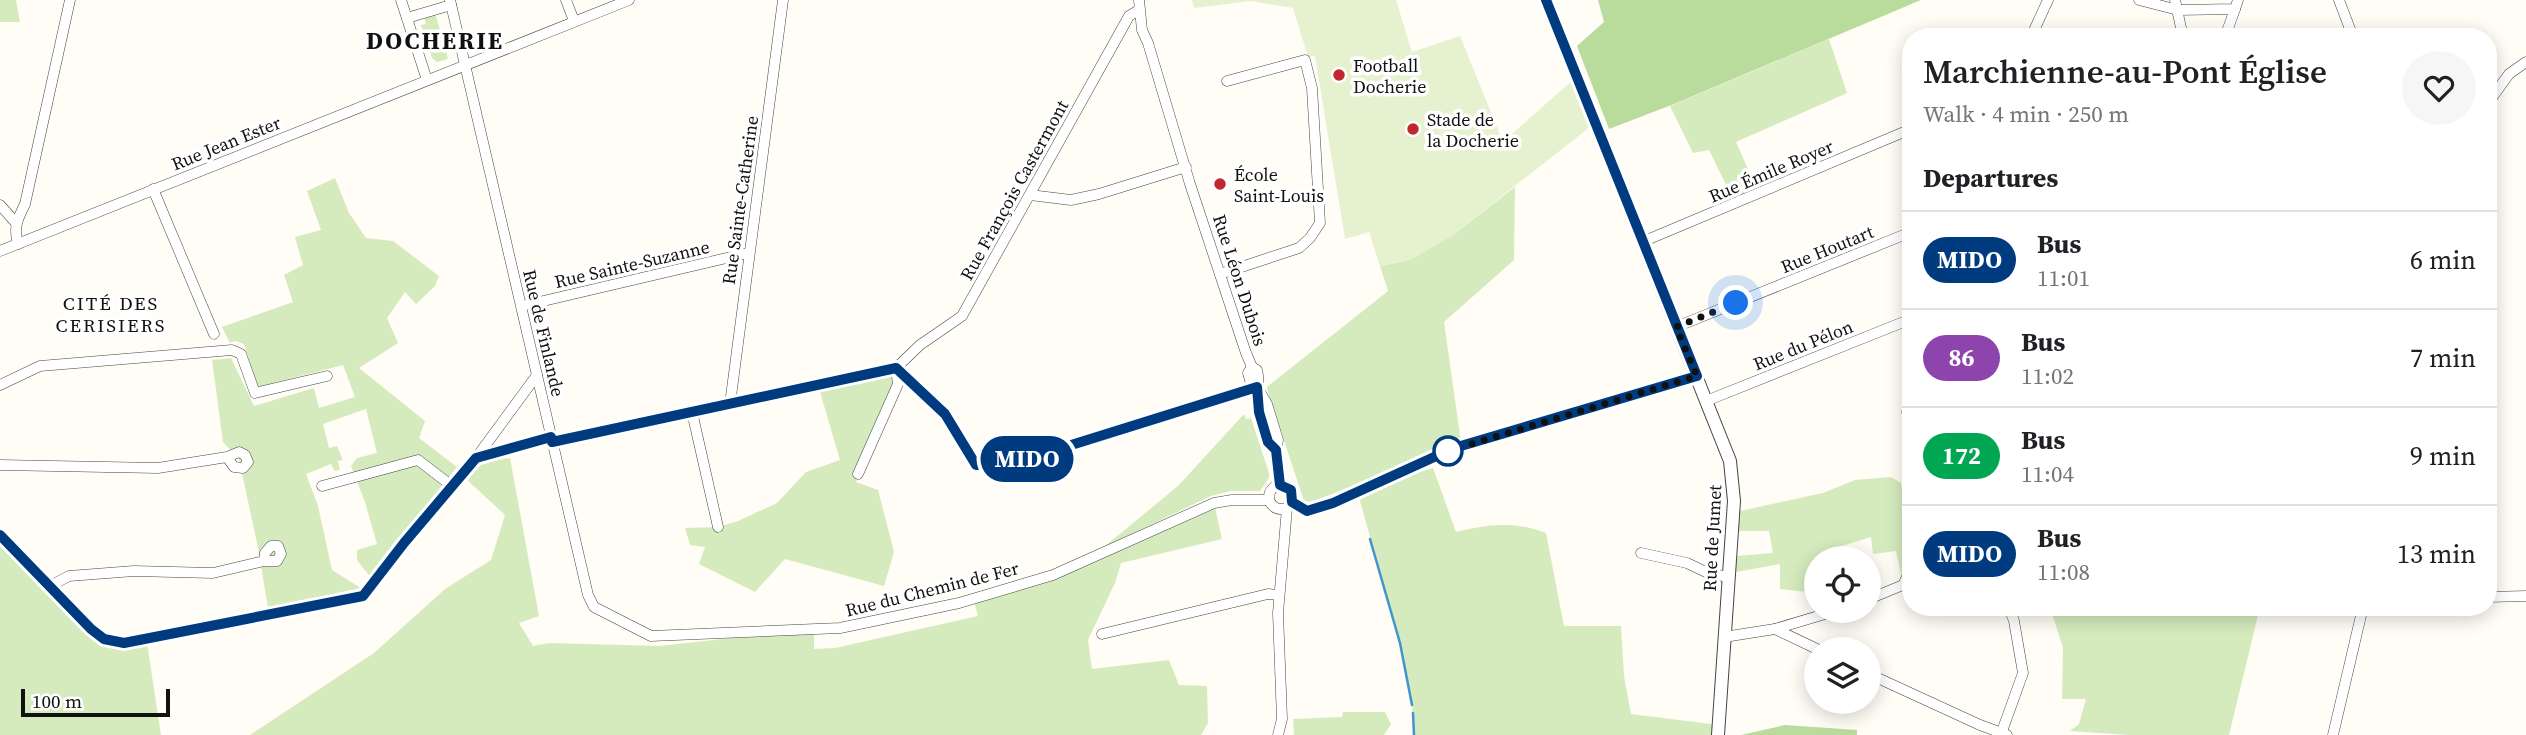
<!DOCTYPE html>
<html lang="en">
<head>
<meta charset="utf-8">
<style>
  body { margin:0; font-family:"Source Serif 4",serif; background:#f6f6f6; color:#202124; height:100vh; display:flex; flex-direction:column; font-size:26px; white-space:nowrap }
  * { box-sizing:border-box; margin:0 }
  p { font-size:23px; color:#757577 }
  .icon { flex:none; width:38px; height:38px; fill:none; stroke:currentColor; stroke-width:2; stroke-linecap:round; stroke-linejoin:round }
  .map { position:relative; flex:1; overflow:hidden }
  .side { position:absolute; left:1902px; top:28px; width:595px; height:588px; display:flex; flex-direction:column; background:#fff; border-radius:28px; box-shadow:0 4px 18px #0003 }
  .side>* { flex:none }
  .badge { padding:0 14px; border-radius:23px; font-size:24px; line-height:46px }
  .tools { position:absolute; left:1804px; top:546px; display:grid; gap:14px }
  .tools a { display:grid; place-items:center; width:77px; height:77px; border-radius:50%; background:#fff; box-shadow:0 4px 18px #0003; font-size:35px }
  .scale { position:absolute; left:21px; bottom:18px; width:149px; box-sizing:border-box; padding-left:7px; border:4px solid #111; border-top:0; font-size:19px; line-height:24px; white-space:nowrap; color:#111; -webkit-text-stroke:5px #fff; paint-order:stroke }
  .you { position:absolute; width:35px; height:35px; margin:-18px; border:5px solid #fff; border-radius:50%; background:#1a73e8; box-shadow:0 0 0 10px #1a73e833 }
  .map>.badge { position:absolute; translate:-50% -50%; box-shadow:0 0 0 4px #fff }
  h2 { padding:0 21px; font-size:26px; line-height:63px }
  .round { display:grid; place-items:center; flex:none; width:74px; height:74px; border-radius:37px; background:#f6f6f6 }
  .summary { display:flex; align-items:center; justify-content:space-between; height:119px; padding:0 21px }
  h1 { font-size:33px; font-weight:600; line-height:52px }
  ul { padding:0; list-style:none }
  li { display:flex; align-items:center; gap:21px; height:98px; padding:0 21px; border-top:2px solid #e0e0e0 }
  li div { flex:1 }
  li b { display:block; font-size:26px }
  li em { font-style:normal }
  li .badge { min-width:77px; font-weight:700; text-align:center }
  .map>svg:first-child { display:block }
  .green { fill:#d5ebbd }
  .forest { fill:#b9dc9c }
  .pitch { fill:#e6f2cf }
  .lines { fill:none; stroke-linecap:round; stroke-linejoin:round }
  .stream { stroke:#3f96cf; stroke-width:2.5 }
  .minor-casing { stroke:#444; stroke-width:11 }
  .tertiary-casing { stroke:#444; stroke-width:14 }
  .minor { stroke:#fff; stroke-width:10 }
  .tertiary { stroke:#fff; stroke-width:12 }
  .line-casing { stroke:#fff; stroke-width:16 }
  .line { stroke:#003b80; stroke-width:10 }
  .walk { stroke:#111; stroke-width:7; stroke-dasharray:0 12.6 }
  .poi-dot { fill:#c4262e; stroke:#fff; stroke-width:2.5 }
  .stop-dot { fill:#fff; stroke:#003b80; stroke-width:3.5 }
  .labels { text-anchor:middle; dominant-baseline:central; stroke-width:7; stroke-linejoin:round; paint-order:stroke }
  .poi-label { font-size:18px; fill:#111; stroke:#fff; text-anchor:start }
  .street-label { font-size:18px; fill:#111; stroke:#fff }
  .neighbourhood-label { font-size:19px; letter-spacing:2px; fill:#111; stroke:#fff }
  .district-label { font-size:24px; font-weight:bold; letter-spacing:2px; fill:#111; stroke:#fff }
</style>
</head>
<body>
<div class="map">
<svg width="2526" height="735" viewBox="0 0 2526 735">
  <rect width="100%" height="100%" fill="#fffdf5"/>
  <g class="green">
    <path d="M0,0H16L20,22H0Z"/>
    <path d="M435,13L448,59L437,62L432,58L421,25L426,24L424,16Z"/>
    <path d="M1829,39L1847,93L1736,142L1756,187L1733,199L1709,150L1693,153L1670,106Z"/>
    <path d="M335,178L349,213L366,238L393,241L439,276L435,286L416,304L405,292L387,318L398,343L359,368L425,421L419,438L457,467L371,578L357,560V550L377,544L365,502L351,466L357,458L377,453L366,409L323,424L329,448L337,446L343,460L338,461L340,470L335,471L331,464L306,474L318,506L332,570L361,588L268,608L258,548L239,459L223,442L212,360L231,358L254,406L314,388L319,408L355,397L343,365L258,387L244,344L235,341L230,343L222,327L293,302L284,275L303,265L295,237L321,230L307,191Z"/>
    <path d="M1515,187L1514,260L1444,322L1461,442L1330,495L1310,502L1304,501L1267,389L1268,386L1388,291L1380,266L1410,260L1454,234Z"/>
    <path d="M896,368L898,384L856,482L878,490L894,552L884,586L785,559L755,592L699,564L705,547L690,545L685,528L718,527L738,521L777,503L806,472L840,460L818,385Z"/>
    <path d="M1244,414L1246,419L1251,418L1269,473V478L1260,491H1231L1211,496L1104,547L1178,486Z"/>
    <path d="M510,458L539,616L519,623L533,646L549,643L660,646L814,629V649L835,648L978,616L973,598L1024,587L1214,503L1222,539L1121,563L1115,583L1088,640L1092,669L1169,660L1179,685L1207,686L1208,723L1201,735H250L374,653L445,589L491,560L505,515L464,477L480,461Z"/>
    <path d="M1433,468L1456,532C1488,524 1514,521 1546,533L1564,626H1621L1624,676L1631,714L1719,725L1718,735H1414L1412,705L1400,643L1360,501L1370,486Z"/>
    <path d="M1891,477L1901,483L1911,548L1909,574L1902,580L1896,551L1873,554L1871,537L1822,552L1824,558H1816V593L1780,589V564L1736,572V556L1773,553L1769,531H1738L1740,511L1823,493L1855,480Z"/>
    <path d="M0,539L77,625L93,638L116,645L147,643L161,735H0Z"/>
    <path d="M2050,607H2260L2229,735H2129L2070,731L2079,724L2086,699H2062L2063,648Z"/>
    <path d="M1343,712H1385L1391,724L1384,735H1294L1293,719L1342,717Z"/>
  </g>
  <g class="forest">
    <path d="M1598,0H1921L1674,104L1609,129L1577,46L1604,22Z"/>
    <path d="M1785,725L1857,730V735H1741Z"/>
  </g>
  <path class="pitch" d="M1192,0H1396L1412,52L1460,36L1503,142L1576,77L1595,123L1454,234L1410,260L1380,266L1369,232L1345,239L1315,56L1308,57L1293,8L1251,1L1194,8Z"/>
  <g class="lines">
    <g class="stream">
      <path d="M1370,539L1400,643L1412,705"/>
      <path d="M1413,713L1414,735"/>
    </g>
    <g class="minor-casing">
      <g id="minor">
        <path d="M401,0L427,80"/>
        <path d="M450,0L588,595L594,607L651,636L840,628L959,603L1053,575L1214,503L1232,500H1269"/>
        <path d="M566,0L574,21"/>
        <path d="M1139,0L1142,30L1148,43L1190,184L1246,353L1252,367L1257,370C1259,377 1258,380 1258,387C1256,408 1262,434 1276,450"/>
        <path d="M2139,0L2178,10L2235,9L2238,0"/>
        <path d="M2175,0L2183,37"/>
        <path d="M2339,0L2353,37"/>
        <path d="M407,18L451,5"/>
        <path d="M2031,37L2048,0"/>
        <path d="M2225,37L2235,9"/>
        <path d="M2488,103L2509,74L2526,62"/>
        <path d="M153,189L214,334"/>
        <path d="M1030,195L1071,200L1099,194L1186,167"/>
        <path d="M0,205L16,223"/>
        <path d="M1642,242L1911,129"/>
        <path d="M18,244C13,228 18,218 25,204L70,0"/>
        <path d="M0,251L629,0"/>
        <path d="M1220,274L1299,248L1310,238L1320,223L1312,88L1305,60L1227,81"/>
        <path d="M522,306L748,253"/>
        <path d="M1676,327L1911,232"/>
        <path d="M1252,367L1248,373L1250,380L1257,387L1267,404L1278,440L1276,450L1280,485"/>
        <path d="M0,385L40,366L232,350L241,354L255,393L327,376"/>
        <path d="M1706,401L1911,319"/>
        <path d="M730,404L783,0"/>
        <path d="M692,412L718,527"/>
        <path d="M1907,412L1911,410"/>
        <path d="M552,442L896,368L945,414L976,465L1004,466L1257,387"/>
        <path d="M476,458L551,437"/>
        <path d="M0,465L158,468L227,457L239,452L245,455L248,462L243,468L234,467L227,457"/>
        <path d="M858,474L898,384L896,368L920,345L962,316L1129,16L1139,10"/>
        <circle cx="1281" cy="497" r="12"/>
        <path d="M322,486L418,460L452,486"/>
        <path d="M1911,491L1908,497L1911,541"/>
        <path d="M1292,502L1307,511L1333,503L1454,448L1697,376"/>
        <path d="M0,535L91,629L104,638L124,643L363,596L404,543L476,458L537,375"/>
        <path d="M1641,553L1687,563L1708,573L1728,577"/>
        <path d="M48,587L69,576L134,571L213,573L264,561H277L281,554L278,546H271L265,553L264,561"/>
        <path d="M2488,597L2526,596"/>
        <path d="M1869,599L1903,585L1911,569"/>
        <path d="M1775,629L1835,611"/>
        <path d="M1102,634L1268,594L1279,595"/>
        <path d="M1724,637L1775,629L1817,649"/>
        <path d="M1869,674L1980,725L2007,735"/>
        <path d="M2001,734L2023,673L2014,621L2009,607"/>
        <path d="M1278,735L1282,719L1278,613L1287,508"/>
        <path d="M2333,735L2363,607"/>
      </g>
    </g>
    <g class="tertiary-casing">
      <path id="tertiary" d="M1546,0L1730,461L1734,501L1718,735"/>
    </g>
    <use href="#minor" class="minor"/>
    <use href="#tertiary" class="tertiary"/>
  </g>
  <g class="lines">
    <g class="line-casing">
      <path id="line" d="M0,535L91,629L104,639L124,643L363,596L404,543L476,458L551,437L552,442L896,368L945,414L976,465L1004,466L1257,387L1259,412L1268,442L1276,450L1280,485L1291,490L1292,502L1307,511L1333,503L1454,448L1697,376L1546,0"/>
    </g>
    <use href="#line" class="line"/>
    <path class="walk" d="M1448,451L1697,376L1676,327L1736,303"/>
  </g>
  <g class="poi-dot">
    <circle cx="1339" cy="75" r="7"/>
    <circle cx="1413" cy="129" r="7"/>
    <circle cx="1220" cy="184" r="7"/>
  </g>
  <circle class="stop-dot" cx="1448" cy="451" r="14"/>
  <g class="labels">
    <g class="poi-label">
      <text x="1353" y="65">Football<tspan x="1353" dy="21">Docherie</tspan></text>
      <text x="1427" y="119">Stade de<tspan x="1427" dy="21">la Docherie</tspan></text>
      <text x="1234" y="174">École<tspan x="1234" dy="21">Saint-Louis</tspan></text>
    </g>
    <g class="street-label">
      <text transform="translate(226 143) rotate(-22)">Rue Jean Ester</text>
      <text transform="translate(1771 171) rotate(-23)">Rue Émile Royer</text>
      <text transform="translate(1014 190) rotate(-61)">Rue François Castermont</text>
      <text transform="translate(740 200) rotate(-82)">Rue Sainte-Catherine</text>
      <text transform="translate(1827 249) rotate(-22)">Rue Houtart</text>
      <text transform="translate(632 264) rotate(-13)">Rue Sainte-Suzanne</text>
      <text transform="translate(1240 280) rotate(72)">Rue Léon Dubois</text>
      <text transform="translate(544 333) rotate(77)">Rue de Finlande</text>
      <text transform="translate(1803 345) rotate(-22)">Rue du Pélon</text>
      <text transform="translate(1712 538) rotate(-87)">Rue de Jumet</text>
      <text transform="translate(932 589) rotate(-14)">Rue du Chemin de Fer</text>
    </g>
    <g class="neighbourhood-label">
      <text x="111" y="303">CITÉ DES<tspan x="111" dy="22">CERISIERS</tspan></text>
    </g>
    <g class="district-label">
      <text x="435" y="40">DOCHERIE</text>
    </g>
  </g>
</svg>
<div class="tools">
<a><svg class="icon" aria-label="locate" viewBox="0 0 24 24"><circle cx="12" cy="12" r="6"/><path d="M12 2v4M12 18v4M2 12h4M18 12h4"/></svg></a>
<a><svg class="icon" aria-label="layers" viewBox="0 0 24 24"><path d="M12 4l9 5-9 5-9-5zM3 14l9 5 9-5"/></svg></a>
</div>
<div class="scale">100 m</div>
<div class="you" style="left:1736px;top:303px"></div>
<b class="badge" style="left:1027px;top:459px;background:#003b80;color:#fff">MIDO</b>
<section class="side">
<div class="summary"><div><h1>Marchienne-au-Pont Église</h1><p>Walk · 4 min · 250 m</p></div><a class="round"><svg class="icon" aria-label="heart" viewBox="0 0 24 24"><path d="M12 20l-8-8c-3-5 5-10 8-4 3-6 11-1 8 4z"/></svg></a></div>
<h2>Departures</h2>
<ul>
<li><span class="badge" style="background:#003b80;color:#fff">MIDO</span><div><b>Bus</b><p>11:01</p></div><em>6 min</em></li>
<li><span class="badge" style="background:#8e44ad;color:#fff">86</span><div><b>Bus</b><p>11:02</p></div><em>7 min</em></li>
<li><span class="badge" style="background:#00a651;color:#fff">172</span><div><b>Bus</b><p>11:04</p></div><em>9 min</em></li>
<li><span class="badge" style="background:#003b80;color:#fff">MIDO</span><div><b>Bus</b><p>11:08</p></div><em>13 min</em></li>
</ul>
</section>
</div>
</body>
</html>
